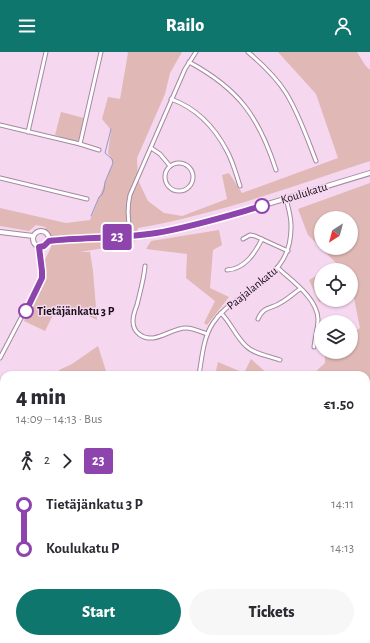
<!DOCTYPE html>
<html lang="en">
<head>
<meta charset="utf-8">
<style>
  body { margin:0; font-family:"Alegreya Sans",sans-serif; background:#f7f7f7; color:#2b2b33; height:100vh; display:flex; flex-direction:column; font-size:15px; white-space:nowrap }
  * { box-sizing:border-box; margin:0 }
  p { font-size:13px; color:#7c7c81 }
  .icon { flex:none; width:22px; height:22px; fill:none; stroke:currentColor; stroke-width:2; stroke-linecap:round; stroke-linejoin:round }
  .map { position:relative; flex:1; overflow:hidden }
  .side { position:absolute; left:0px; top:319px; width:370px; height:272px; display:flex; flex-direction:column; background:#fff; border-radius:12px 12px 0 0; box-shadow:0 1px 3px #0004 }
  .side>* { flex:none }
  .badge { padding:0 8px; border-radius:3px; font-size:14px; line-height:26px }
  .needle { width:26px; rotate:216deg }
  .tools { position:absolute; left:314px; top:159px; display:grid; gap:8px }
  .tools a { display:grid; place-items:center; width:44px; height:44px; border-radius:50%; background:#fff; box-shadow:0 1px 3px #0004; font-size:20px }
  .map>.badge { position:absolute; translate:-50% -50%; box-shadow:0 0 0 2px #fff }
  .legs { display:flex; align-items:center; gap:6px; height:44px; padding:0 16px; font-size:13px }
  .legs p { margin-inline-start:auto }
  .headline { display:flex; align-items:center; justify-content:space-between; height:68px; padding:0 16px }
  h1 { font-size:22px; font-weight:800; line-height:30px }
  .primary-button { display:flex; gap:8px; margin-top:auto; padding:8px 16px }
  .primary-button a { flex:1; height:46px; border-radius:24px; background:#0f766e; color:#fff; font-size:16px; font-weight:800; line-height:46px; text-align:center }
  .primary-button a+a { background:#f7f7f7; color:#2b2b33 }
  ul { padding:0 16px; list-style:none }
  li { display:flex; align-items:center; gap:14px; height:44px; font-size:15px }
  li i { display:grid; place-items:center; width:6px; height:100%; margin:0 5px; background:currentColor }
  li i::after { content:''; width:10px; height:10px; margin:-5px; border:3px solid; border-radius:50%; background:#fff }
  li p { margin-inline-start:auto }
  li:first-child i { background:linear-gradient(#0000 50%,currentColor 0) }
  li:last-child i { background:linear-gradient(currentColor 50%,#0000 0) }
  header { display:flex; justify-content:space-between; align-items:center; height:52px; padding:0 16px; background:#0f766e; color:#fff; font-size:18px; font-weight:800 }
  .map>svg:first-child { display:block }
  .green { fill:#e0b8b6; fill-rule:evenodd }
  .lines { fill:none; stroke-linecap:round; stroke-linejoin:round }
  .stream { stroke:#9698c5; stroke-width:1 }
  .street-casing { stroke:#a489a0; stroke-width:5 }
  .secondary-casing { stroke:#a489a0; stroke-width:6 }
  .street { stroke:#fff; stroke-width:3 }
  .secondary { stroke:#fff; stroke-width:4 }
  .line-1-casing { stroke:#fff; stroke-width:9 }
  .line-1 { stroke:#8e44ad; stroke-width:6 }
  .stop-1-dot { fill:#fff; stroke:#8e44ad; stroke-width:2 }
  .labels { text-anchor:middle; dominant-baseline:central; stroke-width:3; stroke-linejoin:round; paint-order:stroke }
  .street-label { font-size:12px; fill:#180e16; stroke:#f5d7f0 }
  .stop-label { font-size:12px; font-weight:bold; fill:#180e16; stroke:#f5d7f0; text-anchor:start }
</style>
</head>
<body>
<header><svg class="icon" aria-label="menu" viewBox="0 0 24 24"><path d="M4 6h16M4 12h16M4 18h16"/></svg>Railo<svg class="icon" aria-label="person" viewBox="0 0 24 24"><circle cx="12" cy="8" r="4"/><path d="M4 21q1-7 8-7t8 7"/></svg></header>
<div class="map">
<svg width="370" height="591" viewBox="0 0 370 591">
  <rect width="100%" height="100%" fill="#f5d7f0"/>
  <g class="green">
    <path d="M127,0H182L170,21L165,42L137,106L138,128L148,149L164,161L182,164L227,147L222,123L229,121L242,141L338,106L316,42L278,0H357L365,13L370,18V109C294,134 218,162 138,176L134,191L80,200H90L93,219L97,268L70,255L66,261L56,257L45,279L24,269L46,222L44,210L51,195L45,174V175L36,173L29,179L0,174V156L66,171L90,168L113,111L111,106L108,101L111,78L102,67L108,45L120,47L128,1Z"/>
    <path d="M61,60L84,66L79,87L76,90L55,83Z"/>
    <path d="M370,131V468H366V323H312L325,311V300H351V282L360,276L353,241H351V218H326L337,212L308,183L298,157ZM321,166H351V196H321Z"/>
    <path d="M219,178L222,193L213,198L210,236L229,245L207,273L204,271L215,249L186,226L187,202L146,197L151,189Z"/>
    <path d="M321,221V248H326L319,250L309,228Z"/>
    <path d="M98,294L107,322L108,323H60L59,318L72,312Z"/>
    <path d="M251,307L269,323H215L218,310L244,321Z"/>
    <path d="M267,587H344L342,590L269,591Z"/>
  </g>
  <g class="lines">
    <path class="stream" d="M91,164L99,145L102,143L104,138L105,130L113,111L112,107L105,101L111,77"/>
    <g class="street-casing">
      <g id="street">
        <path d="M248,0C262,12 276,25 286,41C299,62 307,86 316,109"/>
        <path d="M189,10C239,37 259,65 276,118"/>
        <path d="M171,47C196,56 215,76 227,99C233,110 236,122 240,134"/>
        <path d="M0,73L80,92L99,98"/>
        <path d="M28,80L46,0"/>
        <path d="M80,92L101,0"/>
        <path d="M151,96L160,102L170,114"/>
        <circle cx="179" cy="125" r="14"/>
        <path d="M0,126L87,147"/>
        <path d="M131,184C128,171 127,156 130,143L185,17L196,0"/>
        <path d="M243,187L250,183L255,184L288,199"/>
        <path d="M145,214C144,227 140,240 137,253C135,258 133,264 133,269C133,274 135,279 139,282C154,294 170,276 186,276C193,276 201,280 207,282"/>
        <path d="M278,216C292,229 317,246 318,267C318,276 315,286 314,295"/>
        <path d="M227,218C245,217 255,201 262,187"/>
        <path d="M221,261C231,271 236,285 246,294C254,302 269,304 280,308"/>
        <path d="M258,267C264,253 271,258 282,250C289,246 294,241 300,237"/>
        <path d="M0,306L42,226V219L39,195"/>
        <path d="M199,323C202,306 203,286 213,271C220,260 230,253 240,246C268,225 292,213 291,173C291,164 288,155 286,146"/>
        <path d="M0,332L4,334"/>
        <path d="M0,441L4,431"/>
        <path d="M3,451L4,441"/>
        <path d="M366,560L370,553"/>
        <path d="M233,591L235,587"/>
        <path d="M347,591L349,587"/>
      </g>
    </g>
    <g class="secondary-casing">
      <g id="secondary">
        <circle cx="41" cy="187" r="8"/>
        <path d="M0,180L33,184"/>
        <path d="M49,189L131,184L177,177L215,168L370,121"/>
        <path d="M0,448L4,453"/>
        <path d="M0,463L4,457"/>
        <path d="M366,476H370"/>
        <path d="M54,591L55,587"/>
      </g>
    </g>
    <use href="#street" class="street"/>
    <use href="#secondary" class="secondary"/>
  </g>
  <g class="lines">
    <g class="line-1-casing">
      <path id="line-1" d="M26,259L42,226V219L39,195L44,194L49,189C84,185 120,187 156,181C192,175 227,164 262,154"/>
    </g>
    <use href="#line-1" class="line-1"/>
  </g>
  <g class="stop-1-dot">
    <circle cx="262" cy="154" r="7"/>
    <circle cx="26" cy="259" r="7"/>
  </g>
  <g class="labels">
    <g class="street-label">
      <text transform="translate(304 141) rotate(-17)">Koulukatu</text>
      <text transform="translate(252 236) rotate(-39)">Paajalankatu</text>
    </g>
    <g class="stop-label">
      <text x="37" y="259">Tietäjänkatu 3 P</text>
    </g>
  </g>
</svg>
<div class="tools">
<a><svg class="needle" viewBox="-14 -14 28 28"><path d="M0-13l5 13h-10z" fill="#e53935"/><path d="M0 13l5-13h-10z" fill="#7c7c81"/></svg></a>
<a><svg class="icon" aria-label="locate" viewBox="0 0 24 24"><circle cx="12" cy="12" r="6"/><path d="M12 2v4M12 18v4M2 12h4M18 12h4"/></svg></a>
<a><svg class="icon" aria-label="layers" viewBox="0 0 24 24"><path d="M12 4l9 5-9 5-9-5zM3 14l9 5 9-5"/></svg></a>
</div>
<b class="badge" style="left:117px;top:185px;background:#8e44ad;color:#fff">23</b>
<section class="side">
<div class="headline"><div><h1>4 min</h1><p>14:09 – 14:13 · Bus</p></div><b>€1.50</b></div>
<div class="legs"><svg class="icon" aria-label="walk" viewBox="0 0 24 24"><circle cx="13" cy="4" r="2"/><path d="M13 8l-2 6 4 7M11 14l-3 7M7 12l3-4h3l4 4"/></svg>2<svg class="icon" aria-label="forward" viewBox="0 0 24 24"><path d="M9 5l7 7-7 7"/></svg><b class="badge" style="background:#8e44ad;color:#fff">23</b></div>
<ul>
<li><i style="color:#8e44ad"></i><b>Tietäjänkatu 3 P</b><p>14:11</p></li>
<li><i style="color:#8e44ad"></i><b>Koulukatu P</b><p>14:13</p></li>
</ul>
<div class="primary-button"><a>Start</a><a>Tickets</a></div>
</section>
</div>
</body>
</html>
